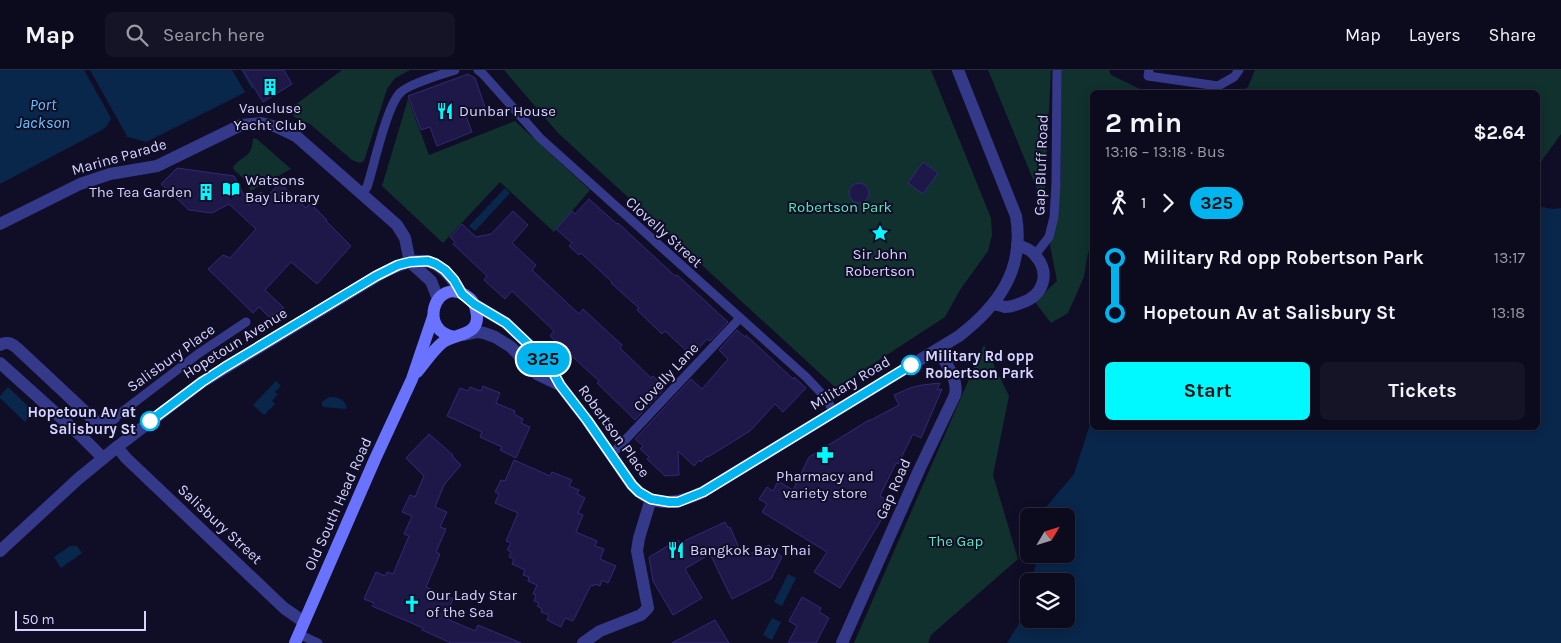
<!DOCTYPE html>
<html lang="en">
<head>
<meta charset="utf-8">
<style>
  body { margin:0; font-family:Karla,sans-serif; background:#151326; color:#f1f3f6; height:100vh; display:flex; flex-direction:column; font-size:19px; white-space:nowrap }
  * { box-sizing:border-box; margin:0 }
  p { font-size:16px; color:#9a9aa4 }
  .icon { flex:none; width:28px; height:28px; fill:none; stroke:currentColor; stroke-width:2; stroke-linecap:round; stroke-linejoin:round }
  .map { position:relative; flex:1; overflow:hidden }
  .drawer { position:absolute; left:1090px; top:20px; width:450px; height:340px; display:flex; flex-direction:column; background:#0c0a1d; border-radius:8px; box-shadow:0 2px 12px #0003,0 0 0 1px #2c2b3b }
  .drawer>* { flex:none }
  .badge { padding:0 10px; border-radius:16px; font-size:18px; line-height:32px }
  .needle { width:32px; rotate:52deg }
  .fabs { position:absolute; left:1020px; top:438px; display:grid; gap:10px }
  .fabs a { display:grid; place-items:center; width:55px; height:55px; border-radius:8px; background:#0c0a1d; box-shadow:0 2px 12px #0003,0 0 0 1px #2c2b3b; font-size:25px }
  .scale { position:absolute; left:15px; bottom:12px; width:131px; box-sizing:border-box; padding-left:5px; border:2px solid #d5d3ff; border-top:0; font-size:14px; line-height:18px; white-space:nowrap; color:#d5d3ff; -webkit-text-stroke:4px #100e27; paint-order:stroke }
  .map>.badge { position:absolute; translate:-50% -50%; box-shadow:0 0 0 2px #fff }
  .legs { display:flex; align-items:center; gap:8px; height:55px; padding:0 15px; font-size:16px }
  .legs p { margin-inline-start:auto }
  .overview { display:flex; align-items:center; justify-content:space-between; height:85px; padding:0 15px }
  h1 { font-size:28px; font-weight:700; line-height:38px }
  .primary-button { display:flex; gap:10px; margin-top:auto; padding:10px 15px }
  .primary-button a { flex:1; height:58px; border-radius:8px; background:#00f9fe; color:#111; font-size:20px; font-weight:700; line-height:58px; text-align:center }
  .primary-button a+a { background:#151326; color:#f1f3f6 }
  ul { padding:0 15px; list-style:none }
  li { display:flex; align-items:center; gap:18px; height:55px; font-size:19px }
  li i { display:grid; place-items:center; width:8px; height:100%; margin:0 6px; background:currentColor }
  li i::after { content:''; width:12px; height:12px; margin:-6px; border:4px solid; border-radius:50%; background:#0c0a1d }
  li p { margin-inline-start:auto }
  li:first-child i { background:linear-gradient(#0000 50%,currentColor 0) }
  li:last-child i { background:linear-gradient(currentColor 50%,#0000 0) }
  header { display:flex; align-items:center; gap:30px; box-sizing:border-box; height:70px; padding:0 25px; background:#0c0a1d; border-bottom:1px solid #2c2b3b }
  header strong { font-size:24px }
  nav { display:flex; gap:28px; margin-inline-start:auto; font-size:18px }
  .search { width:350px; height:45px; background:#151326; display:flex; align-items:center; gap:12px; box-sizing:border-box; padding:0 18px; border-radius:8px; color:#9a9aa4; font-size:19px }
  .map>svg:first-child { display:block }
  .green { fill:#10312d }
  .water { fill:#09264b }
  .pier { fill:#100e27 }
  .building { fill:#1e1849; stroke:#322977 }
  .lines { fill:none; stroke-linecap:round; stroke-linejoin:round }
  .service { stroke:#353989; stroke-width:9 }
  .minor { stroke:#353989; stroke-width:12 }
  .tertiary { stroke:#353989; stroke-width:12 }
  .secondary { stroke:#6a73ff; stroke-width:12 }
  .line-1-casing { stroke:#fff; stroke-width:11 }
  .line-1 { stroke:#00b5ef; stroke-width:8 }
  .stop-1-dot { fill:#fff; stroke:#00b5ef; stroke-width:2.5 }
  .labels { text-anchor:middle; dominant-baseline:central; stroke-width:4; stroke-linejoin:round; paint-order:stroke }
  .poi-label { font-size:15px; fill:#d5d3ff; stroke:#100e27; text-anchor:start }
  .street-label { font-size:15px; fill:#d5d3ff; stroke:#100e27 }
  .park-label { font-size:15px; fill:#57e8b8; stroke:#100e27 }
  .stop-label { font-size:15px; font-weight:bold; fill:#d5d3ff; stroke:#100e27; text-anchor:start }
  .water-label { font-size:16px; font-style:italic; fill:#61c3ff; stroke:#100e27 }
</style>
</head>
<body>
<header>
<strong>Map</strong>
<div class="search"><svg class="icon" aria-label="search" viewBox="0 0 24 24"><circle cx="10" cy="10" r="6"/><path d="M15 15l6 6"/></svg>Search here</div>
<nav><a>Map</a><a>Layers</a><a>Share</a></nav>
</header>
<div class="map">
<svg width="1561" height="573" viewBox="0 0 1561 573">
  <rect width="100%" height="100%" fill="#100e27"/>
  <g class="green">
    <path d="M342,0H410L395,8L387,19L364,91L360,93L352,90L310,54L294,47L291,38Z"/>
    <path d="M504,0H931L991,148L992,165L988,181L960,220L945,247L836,318L558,63Z"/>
    <path d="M988,0H1051L1044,136Z"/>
    <path d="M1061,0H1109L1111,5L1140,19L1154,22H1092V173L1088,183L1084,207L1068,243L1051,253L1035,232L1057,211L1050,175L1061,109Z"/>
    <path d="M1255,0H1561V64L1538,96V22H1241L1248,17Z"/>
    <path d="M408,29L429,85L515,51L590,120L554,162L500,112L443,173L382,116Z"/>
    <path d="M253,68L257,69L291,99L251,121L244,109L234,100L233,97C242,84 252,90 253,68Z"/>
    <path d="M984,275L1009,326L993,405L1018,489L931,565L928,573H854Z"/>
  </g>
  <g class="water">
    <path d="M0,0H268L252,19L146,72L102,60L0,114Z"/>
    <path d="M505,118L510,123L475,161L469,156Z"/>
    <path d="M1538,136L1552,139L1561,138V573H1007L1020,552L1029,520V549H1066V511H1031L1039,484H1066V446H1041L1042,442L1074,404L1092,348V358H1538Z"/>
    <path d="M276,311L281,316L275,322L278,324L272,331L275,334L264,345L253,335Z"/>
    <path d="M8,317L34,342L25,352L0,328V326Z"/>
    <path d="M329,327C338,327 343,328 347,337L345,339L324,337L322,335V332Z"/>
    <path d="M70,476H77L82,483L61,498L54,487Z"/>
    <path d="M788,504L796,508L782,536L774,532Z"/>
    <path d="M772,548L781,552L772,570L763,565Z"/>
  </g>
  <g class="pier">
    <path d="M84,0H90L127,66L122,68L103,63L102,60L107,56L111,48Z"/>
    <path d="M232,0H241L252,19L245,22Z"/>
  </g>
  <g class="building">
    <path d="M243,0H284L292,14L263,32Z"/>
    <path d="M468,4L475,8L485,37L466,46L472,62L437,76L430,57L421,60L408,26Z"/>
    <path d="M923,92L938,103L923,124L908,113Z"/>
    <path d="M177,98L234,106L249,135L261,122L266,127L280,113L306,138L310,133L327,150L326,151L351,176L317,214L291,192L265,220L284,238L269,247L259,237L253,243L208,199L223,185L230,188L256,159L229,134L212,143L189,140L161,114Z"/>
    <circle cx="859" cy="123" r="10"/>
    <path d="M589,129L617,154L618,153L675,206L677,205L728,252L710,271L707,269L692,286L665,261L662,264L637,240L639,238L611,213L612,212L581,183L579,185L569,176L572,173L556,159L572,141L575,144Z"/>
    <path d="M513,141L528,155L512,173L536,195L532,200L579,244L583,239L622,275L620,278L651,308L653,306L665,318L635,350L597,313L599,311L550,266L554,261L512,221L505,229L484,210L487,206L453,174L455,172L450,167L462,154L476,167L491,164Z"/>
    <path d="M737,260L745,267L746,265L793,309L794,307L806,318L783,342L775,334L750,361L708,387L707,386L701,392L699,390L694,396L678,381L679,405L665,406L647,389L649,387L640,379L643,376L635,369L691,309L702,319L728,289L719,280Z"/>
    <path d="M940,313L937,320L942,319L921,368L913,364L898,394L896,393L880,426L888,430L884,437L887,439L883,447L840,518L814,502L827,482L762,442L767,434L759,429L767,417L773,421L778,411L793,420L809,387L869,350H871L899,335L894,325L910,318L922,315Z"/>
    <path d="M483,316L500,323L496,333L515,341L514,344L523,349L521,353L530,357L516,388L500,380L502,377L480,367L482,362L447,346L460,318L468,321L470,317L481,321Z"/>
    <path d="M429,364L453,385L452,386L461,395L444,415L435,437L447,442L440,457L446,459L436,482L440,484L426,517L453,529L445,548L475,561L478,555L521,573H451L422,560L423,558L372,536L374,533L364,529L376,502L385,506L387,502L393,504L409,466L404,464L412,446L402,442L410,425L415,427L424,406L406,388Z"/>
    <path d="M514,390L550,406L552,402L572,410L569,416L579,420L577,424L585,428L578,443L583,445L576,462L597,471L595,476L604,479L600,489L616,496L608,513L602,510L600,516L595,514L594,516L591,515L573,551L565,548L561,557L547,550L549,545L541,542L542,539L537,536L539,533L534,531L536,525L533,524L537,515L528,511L529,507L523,505L525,500L512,494L514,489L509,487L511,482L507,480L511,473L506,471L518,443L495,433L499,424L495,422L501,410L505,411Z"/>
    <path d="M725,452L728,458L730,457L743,487L769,475L782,487L771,509L732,529L710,484L685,499L702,528L673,545L653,511L649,487L678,470L680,473Z"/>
    <path d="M802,527L821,538L819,542L829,548L816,573H788L797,556L789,551Z"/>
    <path d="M715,550L729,573H672Z"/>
  </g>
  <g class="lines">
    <g class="service">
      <path d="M478,0L483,4L540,68L806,307L825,327L834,342"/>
      <path d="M1149,0L1148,6L1218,16L1234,7L1239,0"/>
      <path d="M362,123L367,117C374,96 387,34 401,22C411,13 441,5 455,0"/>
      <path d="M1035,185L1049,167L1054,147L1056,113L1057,0"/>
      <path d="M114,348L198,284L246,252"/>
      <path d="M611,385L740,248"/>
      <path d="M299,564L318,573"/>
    </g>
    <g class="minor">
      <path d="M0,154L80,114L110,104L157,96L241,55L261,53L277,57L296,66L397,155L405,168L410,192"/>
      <path d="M0,275C7,271 11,273 17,278L95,351L104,353L114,348"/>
      <path d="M0,293L79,364L103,388"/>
      <path d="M117,377L126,388L284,538L304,552"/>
      <path d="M583,573L600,561L641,545L648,538L637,481L639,468L651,429"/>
      <path d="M842,573L920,398L955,325C959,309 945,293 938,279"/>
    </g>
    <g class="tertiary">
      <path d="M410,192L431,211L438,229"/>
      <path d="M474,234L506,253L548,293L560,315L587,350L632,415C653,439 678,434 703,422L959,266C999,235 1025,199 1016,146L958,0"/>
      <path d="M994,234C997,235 1002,236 1005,237C1010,237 1016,235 1021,233C1043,226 1052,203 1034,184C1030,179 1024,177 1017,175"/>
      <path d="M464,265L478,262L484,263L495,267L511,277L537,304L560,315"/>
      <path d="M0,481L78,409L117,377L202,312L377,206C416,184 438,182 462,224"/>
    </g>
    <g class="secondary">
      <path d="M417,302C425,293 433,280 442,273C454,263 483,267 476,240C475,233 470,228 465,225C435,207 417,261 455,267"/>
      <path d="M295,573L375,389L412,309L433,247"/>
    </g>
  </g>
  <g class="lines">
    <g class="line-1-casing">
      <path id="line-1" d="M150,351L202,312L225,297L376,206L398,195L410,192L428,191L436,194L445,200L454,210L462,224L474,234L506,253L548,293L560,315L587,350L632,415L639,422L651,429L669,432H678L703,422L911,295"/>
    </g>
    <use href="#line-1" class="line-1"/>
  </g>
  <defs>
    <g id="building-bare" transform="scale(1.35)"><path d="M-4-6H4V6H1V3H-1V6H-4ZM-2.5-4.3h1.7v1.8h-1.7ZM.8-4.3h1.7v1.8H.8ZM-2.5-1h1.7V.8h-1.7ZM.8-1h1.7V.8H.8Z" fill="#00f9fe" stroke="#100e27" stroke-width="2.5" paint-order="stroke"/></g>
    <g id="restaurant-bare" transform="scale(1.35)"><path d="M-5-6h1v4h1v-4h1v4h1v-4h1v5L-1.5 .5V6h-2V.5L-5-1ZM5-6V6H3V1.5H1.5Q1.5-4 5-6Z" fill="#00f9fe" stroke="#100e27" stroke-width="2.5" paint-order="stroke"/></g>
    <g id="library-bare" transform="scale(1.35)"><path d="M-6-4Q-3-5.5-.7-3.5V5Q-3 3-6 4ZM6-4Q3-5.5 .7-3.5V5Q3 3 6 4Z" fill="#00f9fe" stroke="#100e27" stroke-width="2.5" paint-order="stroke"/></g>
    <g id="sight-bare" transform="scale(1.35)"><path d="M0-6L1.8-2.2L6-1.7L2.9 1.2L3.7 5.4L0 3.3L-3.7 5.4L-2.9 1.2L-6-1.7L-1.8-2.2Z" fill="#00f9fe" stroke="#100e27" stroke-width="2.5" paint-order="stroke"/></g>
    <g id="pharmacy-bare" transform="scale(1.35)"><path d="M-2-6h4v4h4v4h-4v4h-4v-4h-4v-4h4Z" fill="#00f9fe" stroke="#100e27" stroke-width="2.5" paint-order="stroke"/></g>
    <g id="church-bare" transform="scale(1.35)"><path d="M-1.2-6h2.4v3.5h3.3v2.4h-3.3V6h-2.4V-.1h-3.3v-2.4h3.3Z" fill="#00f9fe" stroke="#100e27" stroke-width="2.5" paint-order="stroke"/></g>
  </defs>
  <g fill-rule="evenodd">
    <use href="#building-bare" x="270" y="17"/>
    <use href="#restaurant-bare" x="445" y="41"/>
    <use href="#library-bare" x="231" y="119"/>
    <use href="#building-bare" x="206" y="122"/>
    <use href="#sight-bare" x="880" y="163"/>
    <use href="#pharmacy-bare" x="825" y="385"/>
    <use href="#restaurant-bare" x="676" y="480"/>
    <use href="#church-bare" x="412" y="534"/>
  </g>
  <g class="stop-1-dot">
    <circle cx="911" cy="295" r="9"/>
    <circle cx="150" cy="351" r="9"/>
  </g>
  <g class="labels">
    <g class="poi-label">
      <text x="270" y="38" text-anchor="middle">Vaucluse<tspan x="270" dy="17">Yacht Club</tspan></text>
      <text x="459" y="41">Dunbar House</text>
      <text x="245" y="110">Watsons<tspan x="245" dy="17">Bay Library</tspan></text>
      <text x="192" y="122" text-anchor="end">The Tea Garden</text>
      <text x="880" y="184" text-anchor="middle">Sir John<tspan x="880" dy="17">Robertson</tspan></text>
      <text x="825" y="406" text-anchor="middle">Pharmacy and<tspan x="825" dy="17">variety store</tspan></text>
      <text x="690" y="480">Bangkok Bay Thai</text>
      <text x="426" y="525">Our Lady Star<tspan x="426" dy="17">of the Sea</tspan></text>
    </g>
    <g class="street-label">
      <text transform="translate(119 87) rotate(-16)">Marine Parade</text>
      <text transform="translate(1041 95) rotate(-88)">Gap Bluff Road</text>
      <text transform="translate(664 162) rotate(42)">Clovelly Street</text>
      <text transform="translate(235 273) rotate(-32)">Hopetoun Avenue</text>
      <text transform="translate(171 288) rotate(-36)">Salisbury Place</text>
      <text transform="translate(666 307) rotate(-47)">Clovelly Lane</text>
      <text transform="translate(850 313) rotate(-31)">Military Road</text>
      <text transform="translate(614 361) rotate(54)">Robertson Place</text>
      <text transform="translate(893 419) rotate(-66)">Gap Road</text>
      <text transform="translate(338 434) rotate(-66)">Old South Head Road</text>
      <text transform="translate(220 454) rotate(43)">Salisbury Street</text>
    </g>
    <g class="park-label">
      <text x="840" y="137">Robertson Park</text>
      <text x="956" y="471">The Gap</text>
    </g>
    <g class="stop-label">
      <text x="925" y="286">Military Rd opp<tspan x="925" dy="17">Robertson Park</tspan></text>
      <text x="136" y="342" text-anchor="end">Hopetoun Av at<tspan x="136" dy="17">Salisbury St</tspan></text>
    </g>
    <g class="water-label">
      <text x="43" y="34">Port<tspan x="43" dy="18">Jackson</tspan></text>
    </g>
  </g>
</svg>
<div class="fabs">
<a><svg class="needle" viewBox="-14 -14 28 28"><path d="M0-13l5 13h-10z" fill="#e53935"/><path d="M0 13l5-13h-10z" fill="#9a9aa4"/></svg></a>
<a><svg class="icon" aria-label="layers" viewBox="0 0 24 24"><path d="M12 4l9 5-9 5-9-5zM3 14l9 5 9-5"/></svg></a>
</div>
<div class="scale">50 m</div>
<b class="badge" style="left:543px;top:289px;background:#00b5ef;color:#111">325</b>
<section class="drawer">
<div class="overview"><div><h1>2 min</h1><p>13:16 – 13:18 · Bus</p></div><b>$2.64</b></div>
<div class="legs"><svg class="icon" aria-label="walk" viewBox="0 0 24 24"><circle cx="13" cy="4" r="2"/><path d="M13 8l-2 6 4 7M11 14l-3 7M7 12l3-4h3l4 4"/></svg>1<svg class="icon" aria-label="forward" viewBox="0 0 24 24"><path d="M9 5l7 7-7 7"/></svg><b class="badge" style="background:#00b5ef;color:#111">325</b></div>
<ul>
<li><i style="color:#00b5ef"></i><b>Military Rd opp Robertson Park</b><p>13:17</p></li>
<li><i style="color:#00b5ef"></i><b>Hopetoun Av at Salisbury St</b><p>13:18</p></li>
</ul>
<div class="primary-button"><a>Start</a><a>Tickets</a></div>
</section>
</div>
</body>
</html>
